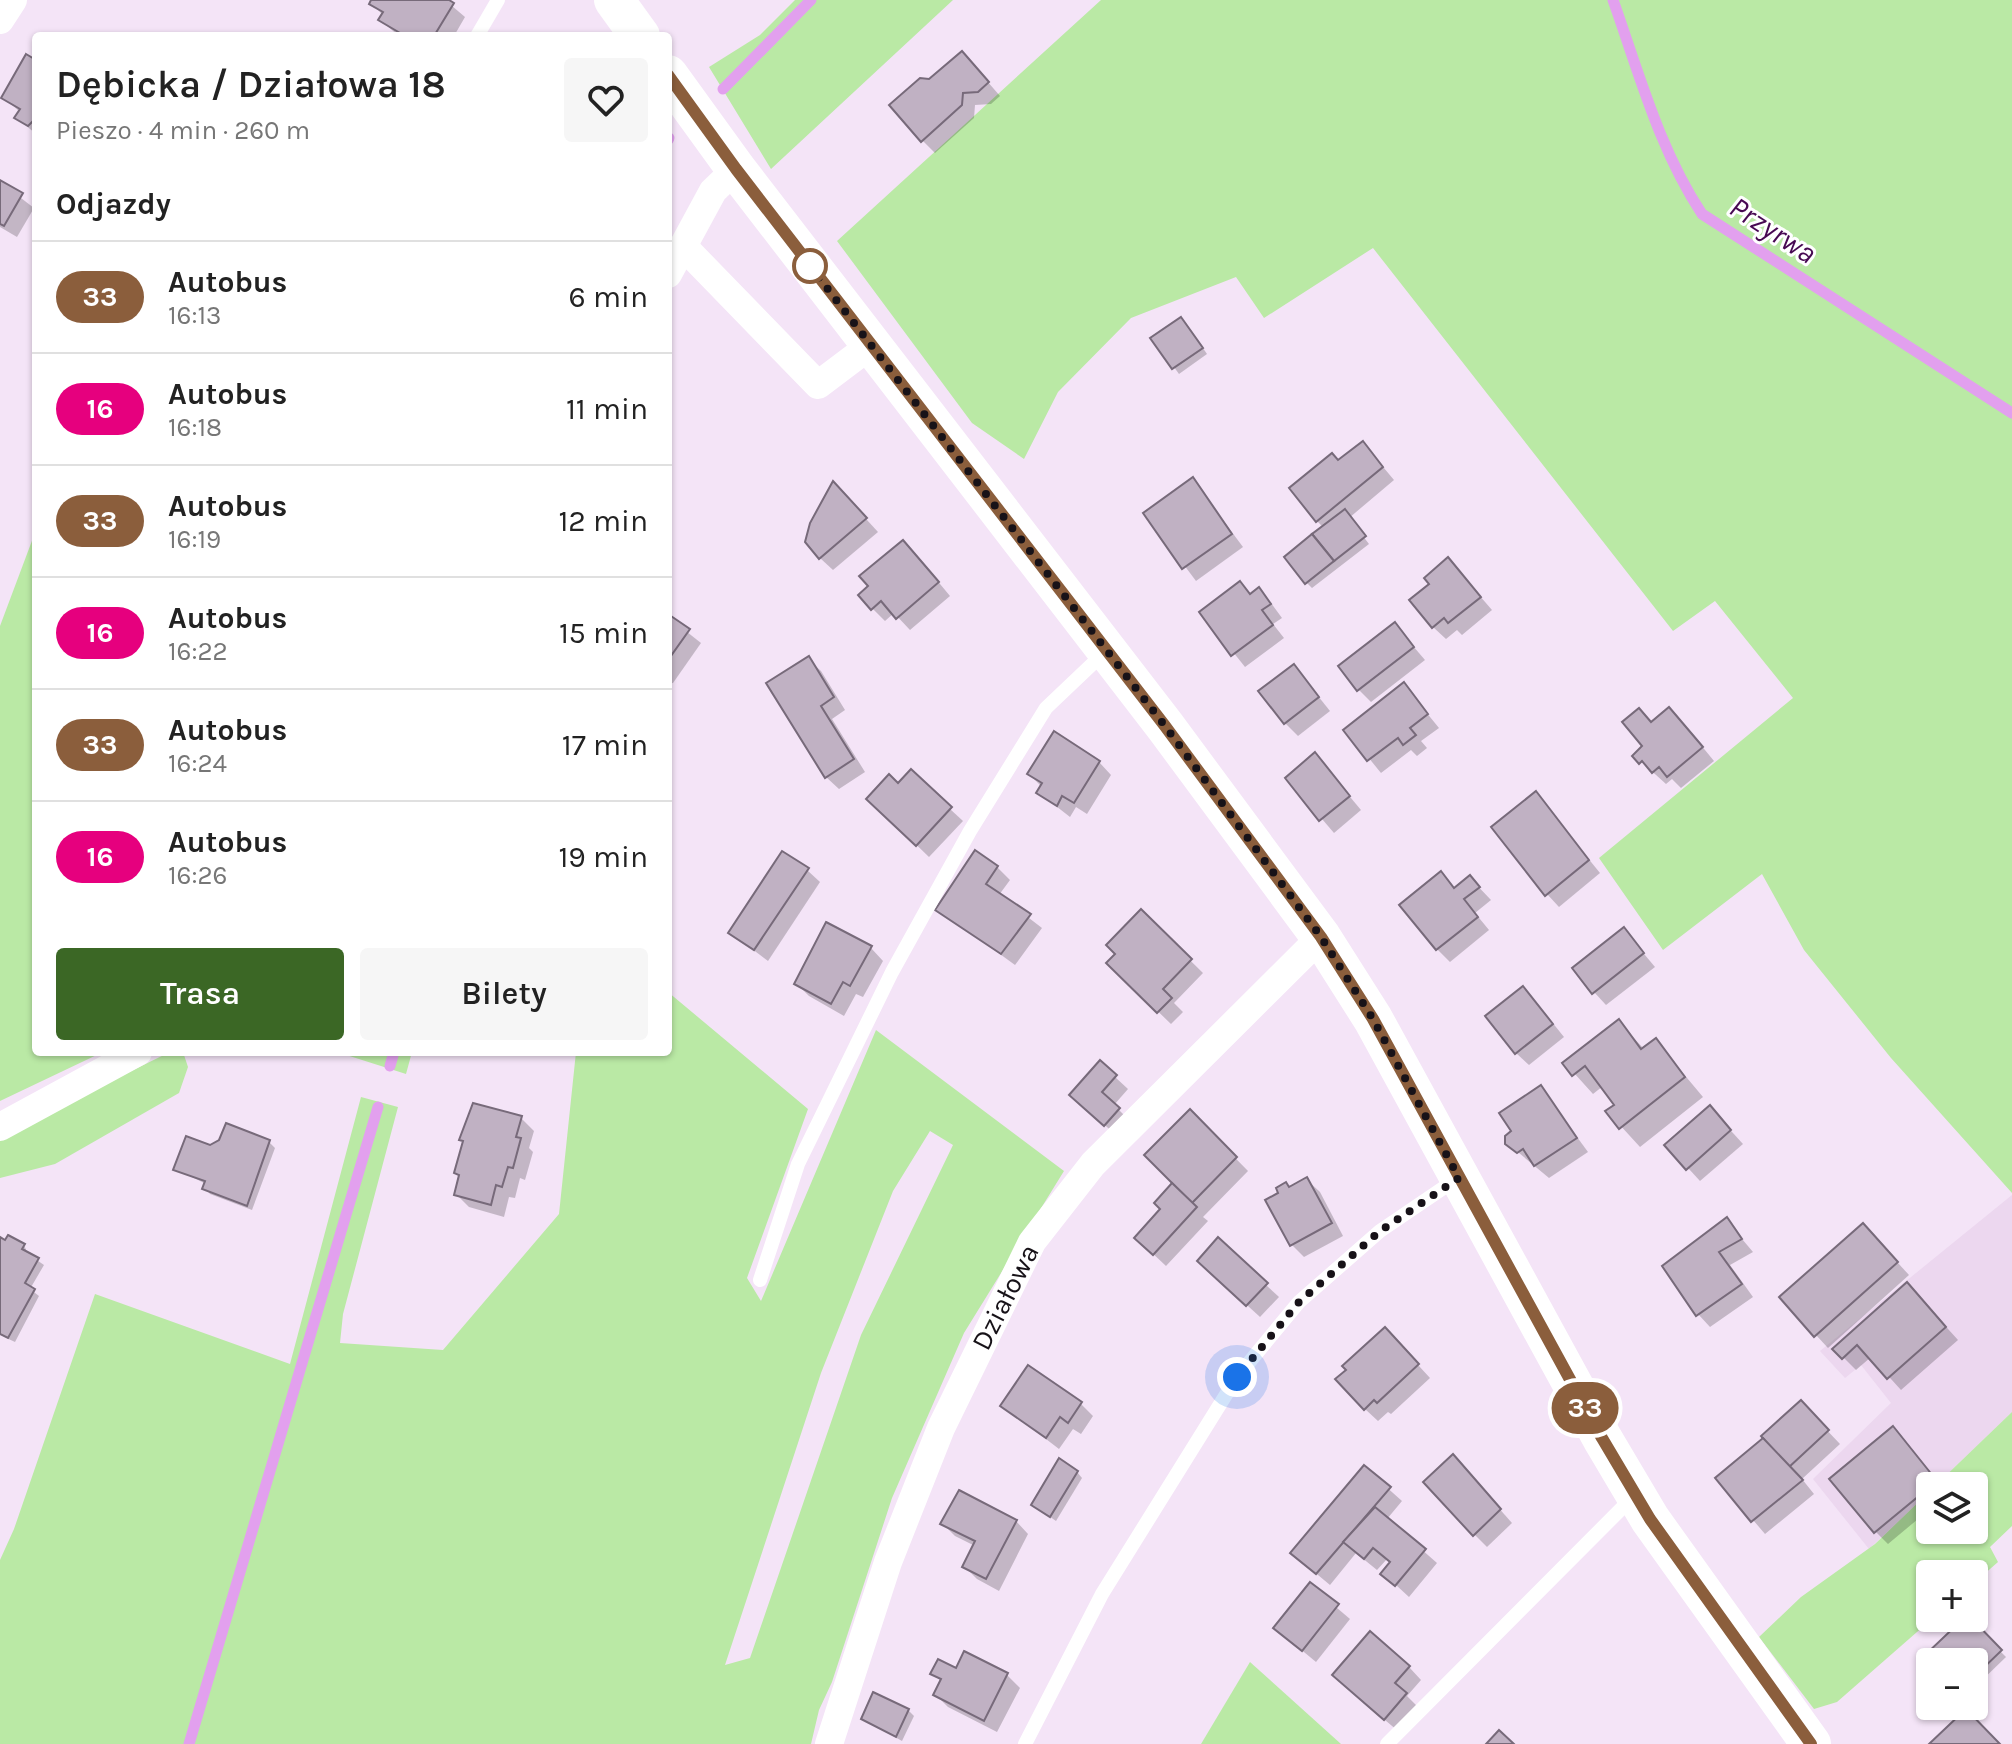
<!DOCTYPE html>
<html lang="pl">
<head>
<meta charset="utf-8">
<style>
  body { margin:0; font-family:Karla,sans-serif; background:#f6f6f6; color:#222; height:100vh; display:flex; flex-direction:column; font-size:30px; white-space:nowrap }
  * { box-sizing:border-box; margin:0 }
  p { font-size:26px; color:#767676 }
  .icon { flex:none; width:44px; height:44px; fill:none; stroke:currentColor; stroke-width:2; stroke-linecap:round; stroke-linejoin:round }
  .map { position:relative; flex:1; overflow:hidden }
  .panel { position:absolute; left:32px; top:32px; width:640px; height:1024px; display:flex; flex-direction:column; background:#fff; border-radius:8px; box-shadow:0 2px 6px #0004 }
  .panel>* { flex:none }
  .badge { padding:0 16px; border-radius:26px; font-size:28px; line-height:52px }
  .controls { position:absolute; left:1916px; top:1472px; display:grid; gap:16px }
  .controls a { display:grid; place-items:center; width:72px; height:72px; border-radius:8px; background:#fff; box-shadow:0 2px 6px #0004; font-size:40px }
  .you { position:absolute; width:40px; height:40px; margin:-20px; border:6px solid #fff; border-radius:50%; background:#1a73e8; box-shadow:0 0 0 12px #1a73e833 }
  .map>.badge { position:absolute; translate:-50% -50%; box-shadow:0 0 0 4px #fff }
  h2 { padding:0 24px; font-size:30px; line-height:72px }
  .round { display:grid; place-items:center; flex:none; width:84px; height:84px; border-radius:8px; background:#f6f6f6 }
  .summary { display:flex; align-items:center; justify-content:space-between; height:136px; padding:0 24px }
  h1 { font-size:38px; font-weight:600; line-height:60px }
  .button { display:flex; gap:16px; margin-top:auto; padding:16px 24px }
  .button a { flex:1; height:92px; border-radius:8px; background:#3b6725; color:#fff; font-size:32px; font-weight:600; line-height:92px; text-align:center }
  .button a+a { background:#f6f6f6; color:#222 }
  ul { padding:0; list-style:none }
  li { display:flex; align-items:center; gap:24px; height:112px; padding:0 24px; border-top:2px solid #e0e0e0 }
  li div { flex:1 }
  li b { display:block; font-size:30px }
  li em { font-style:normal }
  li .badge { min-width:88px; font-weight:700; text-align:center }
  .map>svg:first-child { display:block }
  .built { fill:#ecd7ef }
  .green { fill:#bae9a5; fill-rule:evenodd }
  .shadow { fill:#0003 }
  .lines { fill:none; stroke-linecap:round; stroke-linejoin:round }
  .stream { stroke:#e2a0ee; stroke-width:11 }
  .building { fill:#c0b1c3; stroke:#776a7a; stroke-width:2 }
  .lane { stroke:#fff; stroke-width:14 }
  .street { stroke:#fff; stroke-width:28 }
  .secondary { stroke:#fff; stroke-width:40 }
  .line-casing { stroke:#fff; stroke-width:18 }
  .line { stroke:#8b5e3c; stroke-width:12 }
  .walk { stroke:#171218; stroke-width:8; stroke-dasharray:0 14.4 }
  .stop-dot { fill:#fff; stroke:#8b5e3c; stroke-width:4 }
  .labels { text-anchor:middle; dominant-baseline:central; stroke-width:6; stroke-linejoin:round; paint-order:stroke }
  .street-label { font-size:28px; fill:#171218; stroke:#fff }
  .water-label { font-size:30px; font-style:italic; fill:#470952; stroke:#fff }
</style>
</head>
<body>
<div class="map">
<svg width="2012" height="1744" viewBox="0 0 2012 1744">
  <rect width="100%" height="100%" fill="#f4e4f7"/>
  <path class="built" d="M2012,1195V1412L1935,1486H1930V1491L1869,1549L1813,1479L1891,1403L1861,1365L1845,1378L1820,1351Z"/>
  <g class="green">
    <path d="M795,0H953L771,169L709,67L760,35Z"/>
    <path d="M1101,0H2012V1193L1891,1058L1804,950L1762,874L1663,950L1599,858L1793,698L1715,601L1673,631L1373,248L1264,318L1236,277L1131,318L1058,392L1024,459L972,423L837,241Z"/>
    <path d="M36,530V1052H103L0,1101V626Z"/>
    <path d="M668,992L808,1109L747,1278L761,1301L876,1030L1064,1171L964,1333L892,1498L832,1682L819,1710L811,1744H0V1560L14,1529L95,1294L290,1364L361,1097L398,1107L343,1314L340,1343L443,1350L559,1214L576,1052H668ZM930,1131L953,1145L861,1335L750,1658L725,1665L821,1373L893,1191Z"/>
    <path d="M170,1052H183L188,1067L179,1093L55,1164L0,1178V1140L37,1117Z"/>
    <path d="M337,1052H412L406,1074Z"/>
    <path d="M2012,1412V1526L1990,1547L1998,1562L1974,1583V1574H1930V1618H1933L1837,1702L1814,1709L1759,1637L1801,1597L1875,1544L1930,1491V1530H1974V1486H1935Z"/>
    <path d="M1250,1662L1341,1744H1201Z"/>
  </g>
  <g class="shadow">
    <path d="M374,0H445L465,17L454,36H399L380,20L383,15L371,3Z"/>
    <path d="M36,63V134L17,118L20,112L3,97Z"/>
    <path d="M974,66L1000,96L991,104L975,105L974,118L935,153L922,140L930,82Z"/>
    <path d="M0,182L34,208L17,237L0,227Z"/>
    <path d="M1187,325L1207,354L1179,374L1153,338Z"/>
    <path d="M1363,443L1394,480L1349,518L1369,544L1312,588L1306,582L1324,528L1317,521L1339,462Z"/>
    <path d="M1193,480L1243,547L1196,581L1145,513Z"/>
    <path d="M845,496L878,532L833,570L820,558Z"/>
    <path d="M916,555L950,596L910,630L894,613L885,621L872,608Z"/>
    <path d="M1460,573L1492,610L1462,635L1457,630L1446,639L1433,627Z"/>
    <path d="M1240,583L1252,595L1259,590L1271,603L1282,618L1273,624L1284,638L1245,667L1202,613Z"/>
    <path d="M668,617L701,643L673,683L668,684Z"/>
    <path d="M1395,625L1425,660L1371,702L1358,689Z"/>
    <path d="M808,659L821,671L845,710L832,719L865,772L839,789L826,777Z"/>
    <path d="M1294,666L1330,711L1298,736L1285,723Z"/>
    <path d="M1404,685L1439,728L1421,741L1427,748L1417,756L1411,750L1381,773L1346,730Z"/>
    <path d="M1682,722L1714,761L1681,788L1672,779L1666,784L1635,756L1645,746L1652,723Z"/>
    <path d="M1315,755L1361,810L1334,833L1287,778Z"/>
    <path d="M1099,762L1111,775L1087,814L1076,807L1070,817L1038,792L1042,787L1029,774Z"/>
    <path d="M898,785L950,809L963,821L929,857L869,799Z"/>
    <path d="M1536,794L1600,873L1559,907L1547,894Z"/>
    <path d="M997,867L1010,880L999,895L1042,928L1015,965L938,909Z"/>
    <path d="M807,870L820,882L768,961L731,933Z"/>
    <path d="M1441,874L1456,890L1470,878L1491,900L1475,913L1489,930L1450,962L1437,949Z"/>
    <path d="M1141,912L1203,973L1174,1003L1183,1012L1171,1024L1108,963Z"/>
    <path d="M1624,930L1655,967L1606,1005L1594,992Z"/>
    <path d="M871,948L883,961L863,997L856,994L844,1016L809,996L796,983Z"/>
    <path d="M1535,1001L1564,1037L1529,1065L1516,1053Z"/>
    <path d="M1618,1021L1644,1049L1656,1041L1703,1097L1640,1147L1608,1112L1617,1105L1603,1086L1593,1094L1565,1063Z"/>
    <path d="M1115,1077L1128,1089L1114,1105L1131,1122L1118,1137L1085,1107Z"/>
    <path d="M1541,1088L1588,1152L1549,1178L1507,1143Z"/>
    <path d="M1190,1112L1248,1171L1203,1217L1208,1221L1166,1266L1149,1250L1175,1183Z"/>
    <path d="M521,1118L534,1131L529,1148L533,1152L525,1180L520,1178L515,1198L509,1197L504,1217L469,1207L456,1194L461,1177L456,1173L465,1143L461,1140Z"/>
    <path d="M1722,1121L1743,1144L1700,1181L1667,1145Z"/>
    <path d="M227,1126L269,1142L275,1148L252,1210L210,1194L205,1188L206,1184L176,1169L221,1142Z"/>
    <path d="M1307,1180L1320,1192L1343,1236L1304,1257L1291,1244L1290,1189Z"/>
    <path d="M1726,1220L1753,1252L1730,1265L1753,1297L1710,1327L1698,1314Z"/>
    <path d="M1875,1238L1909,1275L1828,1348L1816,1335Z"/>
    <path d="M0,1239L24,1245L28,1254L44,1265L30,1289L39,1296L15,1342L0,1335Z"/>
    <path d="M1212,1273L1266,1285L1279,1297L1260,1317Z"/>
    <path d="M1920,1298L1958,1340L1901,1390L1871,1357L1856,1370L1835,1349Z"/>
    <path d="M1397,1342L1430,1378L1391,1414L1388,1412L1378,1421L1365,1409Z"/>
    <path d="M1801,1403L1840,1444L1802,1479L1814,1494L1765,1534L1718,1479Z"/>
    <path d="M1081,1404L1093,1416L1081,1434L1073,1429L1059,1449L1003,1406Z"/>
    <path d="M1905,1442L1942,1486H1930V1509L1888,1544L1876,1532Z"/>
    <path d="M1365,1468L1402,1501L1387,1519L1437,1563L1409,1597L1383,1573L1392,1563L1387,1559L1377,1570L1356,1553L1330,1585L1306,1565Z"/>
    <path d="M1465,1470L1512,1523L1487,1547L1474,1534Z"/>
    <path d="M1077,1472L1082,1478L1056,1521L1033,1505Z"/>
    <path d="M1016,1521L1028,1534L999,1591L977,1579L965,1567L975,1546L955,1536L943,1524Z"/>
    <path d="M1310,1585L1350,1619L1316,1662L1275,1628Z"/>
    <path d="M1967,1618L2006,1657L1974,1688V1662H1934Z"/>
    <path d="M1409,1667L1421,1680L1407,1696L1418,1707L1398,1731L1347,1688Z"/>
    <path d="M957,1670L1007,1675L1020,1688L997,1732L948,1707L936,1695L942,1682L933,1673Z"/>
    <path d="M908,1710L914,1716L902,1741L863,1719Z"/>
  </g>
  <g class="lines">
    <g class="stream">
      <path d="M1613,0C1639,73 1659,149 1702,214L2012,413"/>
      <path d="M723,89L811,0"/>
      <path d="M668,140L669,138"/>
      <path d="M390,1066L394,1052"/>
      <path d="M189,1744L378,1107"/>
    </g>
  </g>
  <g class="building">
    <path d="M371,0H449L454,3L434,36H398L400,33L378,20L383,12L369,4Z"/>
    <path d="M962,51L989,82L978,92L963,93L962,105L921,142L889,105L920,78L929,79Z"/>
    <path d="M26,54L36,60V118L28,126L14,118L20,109L1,98Z"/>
    <path d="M0,180L23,193L4,226L0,224Z"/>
    <path d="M1181,317L1203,348L1172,369L1150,338Z"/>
    <path d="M1363,441L1383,467L1316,522L1289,488L1332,453L1338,460Z"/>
    <path d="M1193,477L1232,534L1182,569L1143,513Z"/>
    <path d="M833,481L867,518L819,559L805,542L810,523Z"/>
    <path d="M1345,509L1366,536L1334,561L1312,534Z"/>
    <path d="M1312,534L1334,561L1305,584L1284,557Z"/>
    <path d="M903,540L939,582L896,619L881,601L871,610L858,595L868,586L859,576Z"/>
    <path d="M1448,557L1481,597L1448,623L1444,618L1432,628L1409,600L1429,584L1424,578Z"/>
    <path d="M1240,581L1250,594L1259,587L1271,604L1262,610L1273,625L1231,656L1199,612Z"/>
    <path d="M668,614L690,629L668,660Z"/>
    <path d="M1395,622L1414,647L1357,691L1338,666Z"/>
    <path d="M809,656L834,697L821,706L854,759L825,778L766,683Z"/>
    <path d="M1294,664L1319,697L1284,724L1258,691Z"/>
    <path d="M1404,682L1428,714L1410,728L1416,735L1403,745L1398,738L1367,761L1343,730Z"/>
    <path d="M1669,707L1703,747L1667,777L1659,767L1652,773L1642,761L1639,764L1632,756L1642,746L1622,722L1639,708L1651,722Z"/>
    <path d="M1054,731L1100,761L1074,803L1062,796L1057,806L1036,793L1042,783L1027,774Z"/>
    <path d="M1315,752L1350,796L1319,821L1285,778Z"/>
    <path d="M911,769L952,807L916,846L866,799L889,774L898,783Z"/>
    <path d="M1536,791L1589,860L1545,896L1491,827Z"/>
    <path d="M975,850L998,866L986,884L1031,914L1001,954L935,910Z"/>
    <path d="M782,851L809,868L754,950L728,933Z"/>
    <path d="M1441,871L1454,888L1470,875L1480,887L1464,899L1478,917L1436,950L1399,905Z"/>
    <path d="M1141,909L1192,959L1163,989L1172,998L1157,1013L1106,963L1115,954L1106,945Z"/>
    <path d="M826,922L872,946L850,986L843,982L831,1004L794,984Z"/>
    <path d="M1624,927L1644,953L1592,994L1572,968Z"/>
    <path d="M1523,986L1553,1024L1515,1054L1485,1016Z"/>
    <path d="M1619,1019L1641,1049L1656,1038L1685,1077L1619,1129L1605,1111L1614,1105L1585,1066L1572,1076L1562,1063Z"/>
    <path d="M1100,1060L1117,1075L1102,1092L1120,1108L1104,1126L1069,1095Z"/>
    <path d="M1541,1085L1577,1138L1534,1166L1523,1149L1517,1153L1505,1144V1136L1511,1131L1499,1113Z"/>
    <path d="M473,1103L522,1116L516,1137L521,1138L513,1168L508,1167L502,1187L496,1185L491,1205L454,1195L459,1175L454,1173L463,1141L459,1140Z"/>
    <path d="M1710,1105L1731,1130L1686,1170L1664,1145Z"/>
    <path d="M1190,1109L1237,1157L1192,1203L1144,1155Z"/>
    <path d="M226,1123L270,1140L247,1206L202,1189L205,1181L173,1170L186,1136L210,1145L219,1140Z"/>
    <path d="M1307,1177L1332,1223L1290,1246L1265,1200L1278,1193L1276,1188L1286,1182L1289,1187Z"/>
    <path d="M1172,1183L1197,1207L1153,1255L1134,1238L1160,1209L1154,1203Z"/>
    <path d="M1727,1217L1742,1239L1719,1252L1742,1284L1696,1316L1662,1266Z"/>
    <path d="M1863,1223L1898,1262L1814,1337L1779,1297Z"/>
    <path d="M8,1235L25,1244L22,1249L39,1258L25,1283L35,1289L8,1338L0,1334V1237L5,1240Z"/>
    <path d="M1218,1237L1268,1283L1246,1306L1197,1261Z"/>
    <path d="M1907,1282L1946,1327L1887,1379L1857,1345L1842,1359L1832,1349Z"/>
    <path d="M1385,1327L1419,1364L1377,1403L1374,1400L1364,1410L1335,1379L1346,1370L1342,1366Z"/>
    <path d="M1028,1365L1082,1402L1068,1423L1060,1417L1046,1438L1000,1406Z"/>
    <path d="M1801,1400L1829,1430L1788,1468L1761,1436Z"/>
    <path d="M1893,1426L1937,1481L1874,1533L1829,1479Z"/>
    <path d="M1763,1438L1803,1480L1751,1522L1715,1478Z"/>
    <path d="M1453,1454L1501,1509L1473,1536L1423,1482Z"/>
    <path d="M1059,1458L1078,1471L1050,1517L1031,1505Z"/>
    <path d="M1364,1465L1391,1487L1316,1574L1290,1553Z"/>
    <path d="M959,1490L1017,1520L986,1579L962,1567L975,1541L940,1524Z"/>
    <path d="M1375,1507L1426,1549L1395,1586L1380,1574L1390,1562L1373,1548L1364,1559L1343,1542Z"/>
    <path d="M1310,1582L1339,1604L1302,1651L1273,1628Z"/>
    <path d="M1964,1618H1971L2002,1650L1974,1677V1662H1931L1925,1655Z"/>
    <path d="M1370,1631L1410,1666L1395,1683L1407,1693L1384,1720L1332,1675Z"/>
    <path d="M964,1651L1008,1673L984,1721L933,1695L941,1679L930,1674L938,1659L956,1668Z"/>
    <path d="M873,1692L909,1709L896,1737L861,1719Z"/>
    <path d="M1966,1709L2000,1744H1929Z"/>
    <path d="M1499,1730L1514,1744H1486Z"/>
  </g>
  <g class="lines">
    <g class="lane">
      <path d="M477,36L498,0"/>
      <path d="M760,1280L798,1164L892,972L970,831L1046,708L1106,651"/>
      <path d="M1025,1744L1102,1594L1237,1377L1299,1302L1380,1231L1458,1178"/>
      <path d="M1387,1744L1632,1498"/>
    </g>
    <g class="street">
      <path d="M0,20L13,0"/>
      <path d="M683,246L818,385L871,345"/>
      <path d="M668,274L713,191L736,169"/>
      <path d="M0,1127L138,1052"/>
      <path d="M829,1744L888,1562L941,1428L1032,1242L1093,1164L1321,937"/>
    </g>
    <g class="secondary">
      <path d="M614,0L640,36"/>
      <path d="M668,75L736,169L1165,726L1321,937L1373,1019L1602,1438L1650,1519L1811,1744"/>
    </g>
  </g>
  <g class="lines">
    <g class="line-casing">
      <path id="line" d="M668,75L736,169L1165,726L1321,937L1373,1019L1602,1438L1650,1519L1811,1744"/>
    </g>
    <use href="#line" class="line"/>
    <path class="walk" d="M810,266L1165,726L1321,937L1373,1019L1459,1178L1380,1231L1299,1302L1237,1377"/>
  </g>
  <circle class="stop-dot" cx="810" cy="266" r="16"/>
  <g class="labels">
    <g class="street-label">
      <text transform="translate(1005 1297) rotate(-63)">Działowa</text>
    </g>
    <g class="water-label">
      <text transform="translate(1773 230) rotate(33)">Przyrwa</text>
    </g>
  </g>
</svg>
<div class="controls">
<a><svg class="icon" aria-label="layers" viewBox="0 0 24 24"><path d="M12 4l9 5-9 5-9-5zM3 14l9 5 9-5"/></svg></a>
<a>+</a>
<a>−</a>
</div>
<div class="you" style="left:1237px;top:1377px"></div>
<b class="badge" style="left:1585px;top:1408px;background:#8b5e3c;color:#fff">33</b>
<section class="panel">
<div class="summary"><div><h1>Dębicka / Działowa 18</h1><p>Pieszo · 4 min · 260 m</p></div><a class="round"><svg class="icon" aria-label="heart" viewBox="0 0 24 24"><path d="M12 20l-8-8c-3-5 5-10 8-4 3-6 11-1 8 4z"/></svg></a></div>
<h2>Odjazdy</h2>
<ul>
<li><span class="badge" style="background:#8b5e3c;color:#fff">33</span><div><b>Autobus</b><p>16:13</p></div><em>6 min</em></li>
<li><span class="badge" style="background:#e6007e;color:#fff">16</span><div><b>Autobus</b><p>16:18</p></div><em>11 min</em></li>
<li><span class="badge" style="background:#8b5e3c;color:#fff">33</span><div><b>Autobus</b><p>16:19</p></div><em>12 min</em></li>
<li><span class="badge" style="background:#e6007e;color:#fff">16</span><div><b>Autobus</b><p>16:22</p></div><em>15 min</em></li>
<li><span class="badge" style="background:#8b5e3c;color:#fff">33</span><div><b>Autobus</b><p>16:24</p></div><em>17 min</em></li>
<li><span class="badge" style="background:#e6007e;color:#fff">16</span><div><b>Autobus</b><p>16:26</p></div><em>19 min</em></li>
</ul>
<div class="button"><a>Trasa</a><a>Bilety</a></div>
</section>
</div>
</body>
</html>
